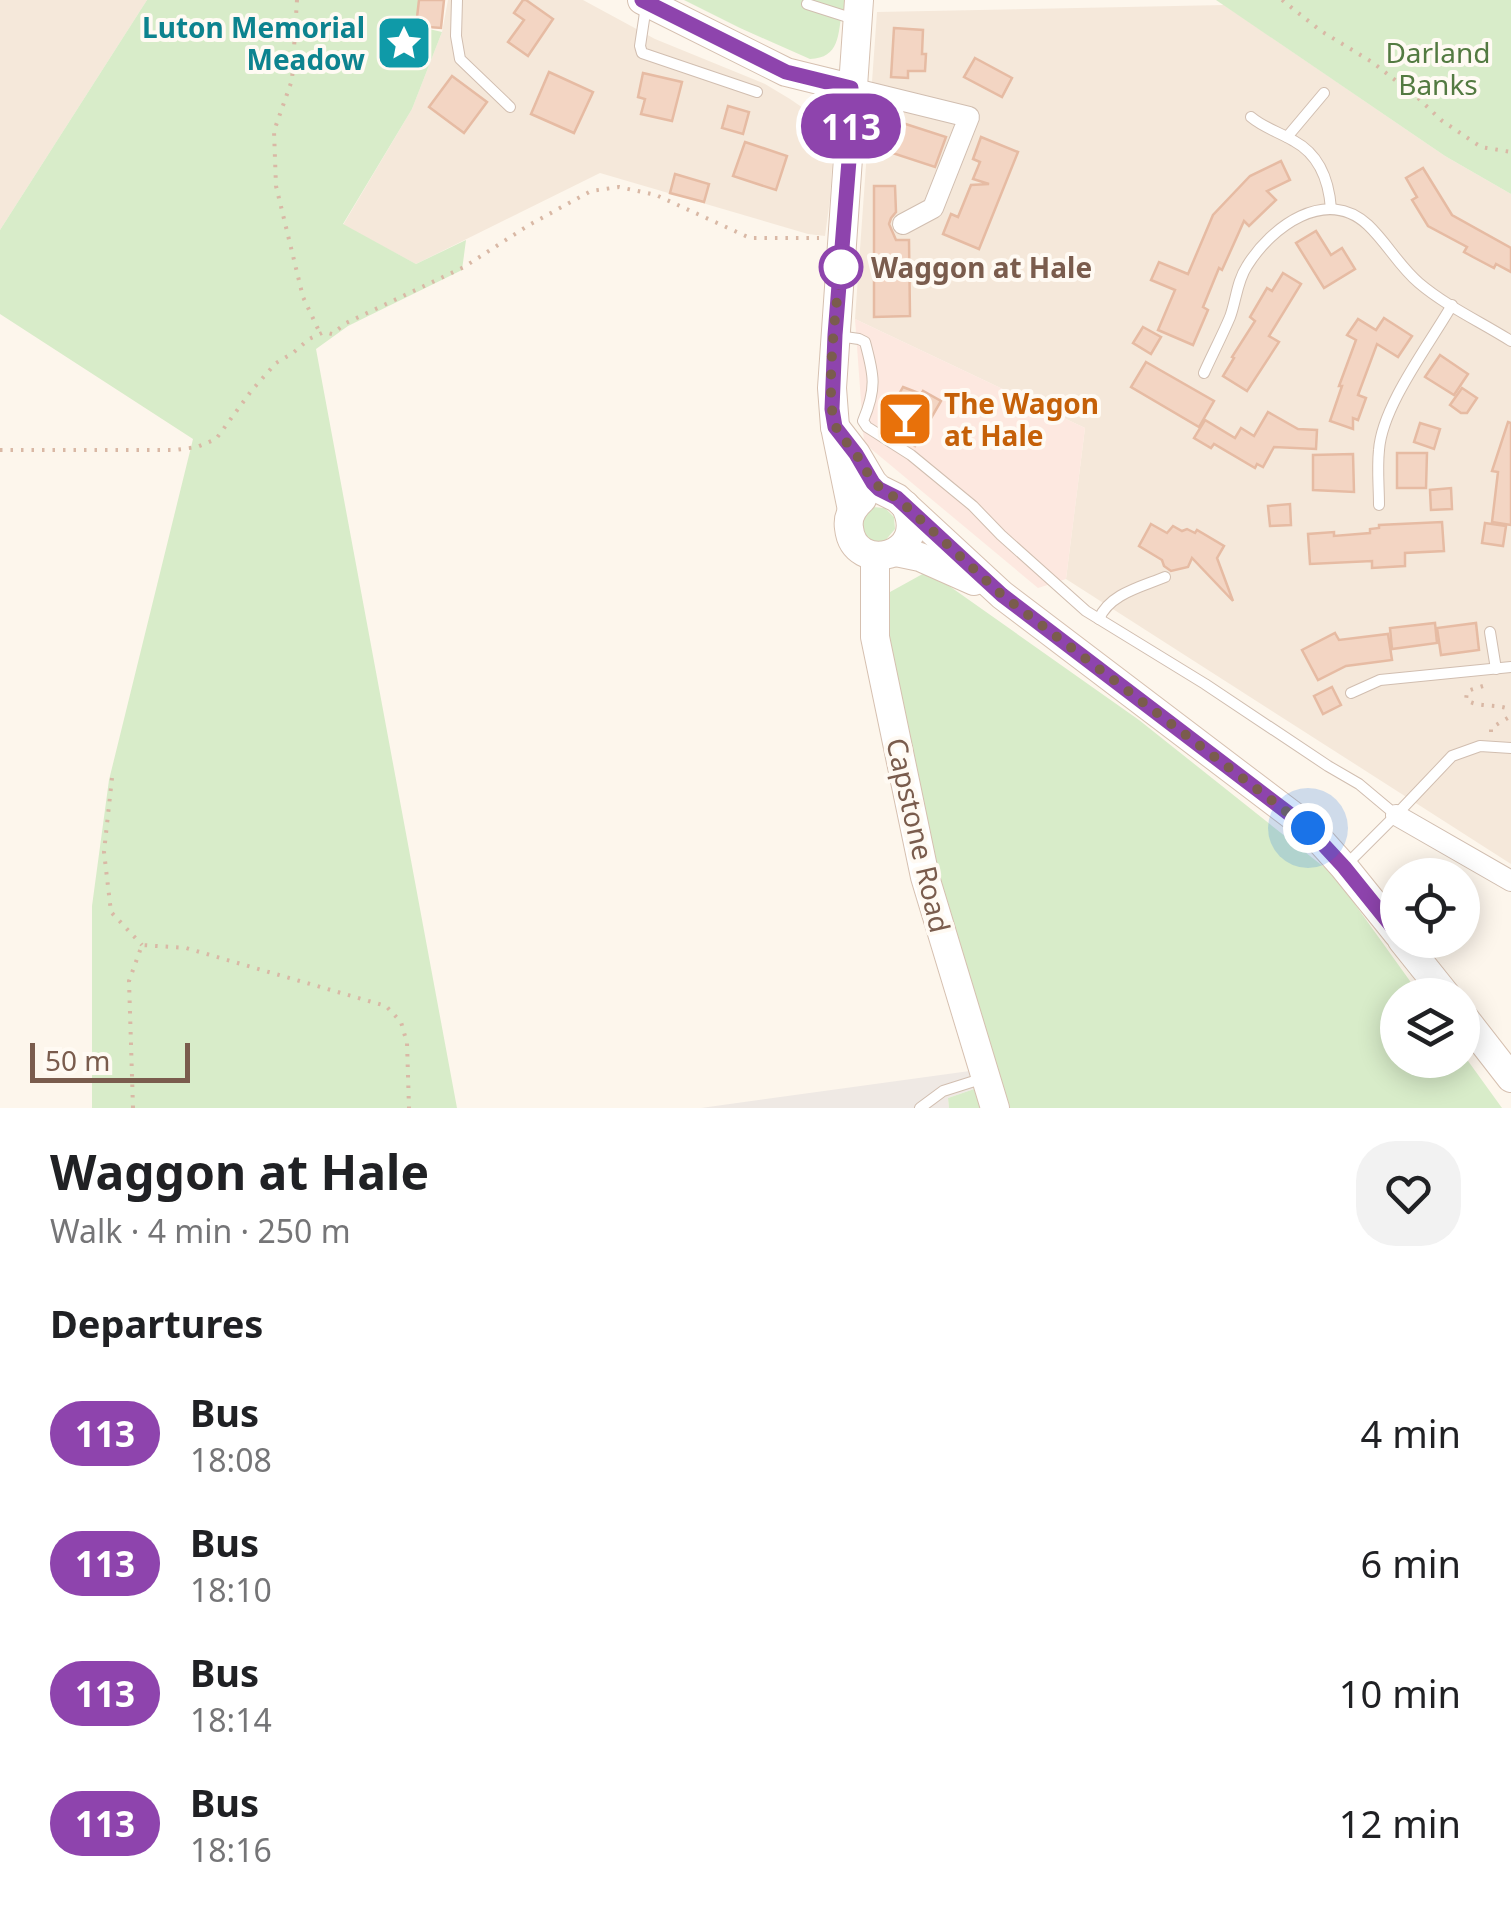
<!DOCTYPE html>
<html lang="en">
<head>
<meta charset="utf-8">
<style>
  body { margin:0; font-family:"Noto Sans",sans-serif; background:#f2f2f2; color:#202124; height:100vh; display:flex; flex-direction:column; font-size:38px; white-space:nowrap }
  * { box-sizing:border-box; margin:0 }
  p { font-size:32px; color:#757577 }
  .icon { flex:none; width:55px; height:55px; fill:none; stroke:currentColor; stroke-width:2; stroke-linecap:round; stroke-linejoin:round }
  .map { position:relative; height:1108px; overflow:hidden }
  .panel { display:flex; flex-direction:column; background:#fff; flex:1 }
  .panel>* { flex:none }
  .badge { padding:0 20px; border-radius:32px; font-size:35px; line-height:65px }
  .buttons { position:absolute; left:1380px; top:858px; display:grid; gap:20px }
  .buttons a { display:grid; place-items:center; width:100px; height:100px; border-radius:50%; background:#fff; box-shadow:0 5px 25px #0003; font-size:50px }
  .scale { position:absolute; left:30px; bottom:25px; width:160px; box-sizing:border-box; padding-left:10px; border:5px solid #7a5c4d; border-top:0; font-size:28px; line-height:35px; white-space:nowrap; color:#7a5c4d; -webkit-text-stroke:8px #fffaf3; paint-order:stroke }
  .you { position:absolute; width:50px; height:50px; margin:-25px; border:8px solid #fff; border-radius:50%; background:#1a73e8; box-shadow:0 0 0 15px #1a73e833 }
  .map>.badge { position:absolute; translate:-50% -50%; box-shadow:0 0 0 5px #fff }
  h2 { padding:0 50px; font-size:38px; line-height:90px }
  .round { display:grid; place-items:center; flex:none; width:105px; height:105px; border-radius:40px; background:#f2f2f2 }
  .summary { display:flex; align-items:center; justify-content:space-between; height:170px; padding:0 50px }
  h1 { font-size:48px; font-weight:700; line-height:75px }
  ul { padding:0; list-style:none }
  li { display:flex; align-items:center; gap:30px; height:130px; padding:0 50px }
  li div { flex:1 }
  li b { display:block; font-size:38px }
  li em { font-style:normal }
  li .badge { min-width:110px; font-weight:700; text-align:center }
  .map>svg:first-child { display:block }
  .residential { fill:#f5e8da }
  .commercial { fill:#fde8e0 }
  .industrial { fill:#efe9e4 }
  .green { fill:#d8ecc9 }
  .building { fill:#f3d5c3; stroke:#e6bba3; stroke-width:2.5 }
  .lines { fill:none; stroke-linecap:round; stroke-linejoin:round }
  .lane-casing { stroke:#d1beb0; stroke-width:12 }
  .street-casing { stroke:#d1beb0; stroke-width:22 }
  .secondary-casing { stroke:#d6c0b0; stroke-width:30 }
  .path { stroke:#d9b8a5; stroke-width:4; stroke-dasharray:2.5 8; stroke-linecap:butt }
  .lane { stroke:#fff; stroke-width:10 }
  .street { stroke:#fff; stroke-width:20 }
  .secondary { stroke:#fff; stroke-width:28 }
  .line-casing { stroke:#fff; stroke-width:22 }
  .line { stroke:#8e44ad; stroke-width:15 }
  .walk { stroke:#7a5c4d; stroke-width:10; stroke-dasharray:0 18 }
  .stop-dot { fill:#fff; stroke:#8e44ad; stroke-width:5 }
  .labels { text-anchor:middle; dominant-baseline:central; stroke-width:8; stroke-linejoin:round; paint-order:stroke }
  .culture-label { font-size:28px; font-weight:bold; fill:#0d838f; stroke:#fffaf3; text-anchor:end }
  .park-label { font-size:28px; fill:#537a41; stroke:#fffaf3 }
  .stop-label { font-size:28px; font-weight:bold; fill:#7a5c4d; stroke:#fffaf3; text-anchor:start }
  .food-label { font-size:28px; font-weight:bold; fill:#c56008; stroke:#fffaf3; text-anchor:start }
  .street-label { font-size:28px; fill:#7a5c4d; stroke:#fffaf3 }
</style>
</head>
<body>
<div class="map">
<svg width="1511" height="1108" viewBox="0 0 1511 1108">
  <rect width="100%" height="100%" fill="#fdf6ec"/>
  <g class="residential">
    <path d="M0,0H147L0,230Z"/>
    <path d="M448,0H583L655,39L765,84L790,99L806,110L830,138L833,150L830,199L825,236L808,234L600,173L416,264L343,225L412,109L442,32Z"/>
    <path d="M1224,5L1445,156L1511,194V864L1066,579L1085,428L855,319L877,12Z"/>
  </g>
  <path class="commercial" d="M855,319L1085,428L1066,579L1038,588L864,443Z"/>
  <path class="industrial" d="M977,1070L983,1086L948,1098L949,1108H701Z"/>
  <g class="green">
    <path d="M147,0H419L416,26L442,32L412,109L343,224L416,264L466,240L462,270L348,326L316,349L457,1108H92V906L109,780L193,439L0,314V230Z"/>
    <path d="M684,0H851L849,8L842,11C838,34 840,58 810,59L740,28Z"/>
    <path d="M1216,0H1511V194L1445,156Z"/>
    <path d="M872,507L885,508L894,517L895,529L884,542L867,541L859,520Z"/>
    <path d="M928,571L1139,720L1334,875L1420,995H1398V1060H1462L1463,1054L1502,1108H1010L952,928L885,654L890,592Z"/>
    <path d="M983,1086L989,1108H949L948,1098Z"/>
  </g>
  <g class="building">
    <path d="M419,0H444L441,28L416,26Z"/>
    <path d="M523,0H526L553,19L528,56L508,42L524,20L514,13Z"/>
    <path d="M894,28L923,30L922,54H926L925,71H908V78L891,77Z"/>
    <path d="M975,58L1012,78L1002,97L964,77Z"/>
    <path d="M549,72L593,92L574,133L531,114Z"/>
    <path d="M643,73L682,82L672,121L641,114L645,99L638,97Z"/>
    <path d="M452,76L487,102L464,133L429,107Z"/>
    <path d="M728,106L749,112L743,134L722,128Z"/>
    <path d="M884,117L946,137L935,167L874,147Z"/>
    <path d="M981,137L1018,152L979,249L943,234L951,214L958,217L971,185L989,184L973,179L980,162L973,159Z"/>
    <path d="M745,142L787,156L776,190L733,176Z"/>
    <path d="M1281,161L1290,180L1267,191L1276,200L1249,226L1244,221L1222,270L1219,268L1203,307L1208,310L1193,345L1158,330L1175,290L1151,280L1159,262L1188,274L1213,215L1250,176Z"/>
    <path d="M1423,168L1452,215L1511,248V272L1496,264L1494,268L1473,257L1464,252L1467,247L1428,226L1412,200L1417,197L1406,178Z"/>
    <path d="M675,174L709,184L704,202L670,193Z"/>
    <path d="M874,186H895L896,212L891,218L889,224L896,240H909L910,316L874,317Z"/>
    <path d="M1316,231L1331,255L1342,248L1355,269L1324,288L1296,243Z"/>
    <path d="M1283,273L1301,284L1269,336L1279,342L1247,391L1223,376L1234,358L1232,357L1255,321L1250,317L1267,288L1272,291Z"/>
    <path d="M1384,318L1412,336L1398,357L1377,344L1358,395L1366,398L1358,420L1353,418V429L1330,421L1342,386H1339L1356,340L1347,335L1358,319L1376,330Z"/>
    <path d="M1143,327L1161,337L1151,354L1133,343Z"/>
    <path d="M1440,355L1468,374L1454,395L1425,377Z"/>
    <path d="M1146,362L1214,401L1199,427L1131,387Z"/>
    <path d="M903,387L921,394L923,391L941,401L915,446L882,424Z"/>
    <path d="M1462,388L1477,398L1467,413H1461L1450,405Z"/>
    <path d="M1268,412L1298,429L1317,430L1316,449L1274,447L1263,467L1257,464L1255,468L1214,444L1211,448L1194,438L1205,420L1235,438L1241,428L1254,436Z"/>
    <path d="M1508,422L1511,423V525L1492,522L1498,472L1492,471Z"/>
    <path d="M1420,423L1440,429L1434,449L1414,442Z"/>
    <path d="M1397,453H1427L1426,488H1397Z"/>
    <path d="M1353,454L1354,492L1313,490V455Z"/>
    <path d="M1451,488L1452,509L1431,510L1430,490Z"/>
    <path d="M1290,504L1291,525L1270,526L1268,506Z"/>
    <path d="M1442,522L1444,551L1405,553V566L1372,568V561L1310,564L1308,534L1334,532V536L1370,533V529L1379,528V525Z"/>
    <path d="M1485,523L1506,526L1503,546L1482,543Z"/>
    <path d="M1151,524L1167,533L1173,526L1182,531L1187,529L1195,533L1197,530L1224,546L1217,558L1233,601L1192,558L1188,567L1171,571L1164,566L1162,560L1139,546Z"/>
    <path d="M1435,623L1437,643L1392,649L1390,628Z"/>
    <path d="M1476,623L1479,650L1441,655L1437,628Z"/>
    <path d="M1335,633L1339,640L1388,634L1392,660L1346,666L1318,680L1302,650Z"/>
    <path d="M1332,687L1341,705L1323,714L1314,696Z"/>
  </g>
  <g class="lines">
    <g class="lane-casing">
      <g id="lane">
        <path d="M457,0L456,36L460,59L510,107"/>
        <path d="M807,4L854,19"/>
        <path d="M646,6L640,46L642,53L757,92"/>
        <path d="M1251,117C1264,128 1279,132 1294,141C1320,155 1329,181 1331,209"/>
        <path d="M1287,137L1324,93"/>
        <path d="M838,336L859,339L865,342C874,375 877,388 863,421L867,427L911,455L973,506L1001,535L1086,611L1205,684L1328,766L1359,784L1396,815L1345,866"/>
        <path d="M1204,373C1212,355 1222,336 1230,317C1236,301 1237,281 1247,266C1271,227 1326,186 1368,225C1387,243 1399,266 1419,283C1446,306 1481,322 1511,341"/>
        <path d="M1379,505C1379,487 1377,468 1379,450C1382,406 1429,345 1452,305"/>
        <path d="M1099,619C1109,594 1141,587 1165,577"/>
        <path d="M1490,632L1496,669"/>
        <path d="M1351,693L1380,680L1511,667"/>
        <path d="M1396,815L1452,756L1480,746L1511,748"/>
        <path d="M920,1108L943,1091L984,1078"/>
      </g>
    </g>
    <g class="street-casing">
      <g id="street">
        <path d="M851,88L969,117L933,208L903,224"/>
        <path d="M1396,815L1511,881"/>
      </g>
    </g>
    <g class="secondary-casing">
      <g id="secondary">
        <path d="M642,0L786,72L851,88"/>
        <path d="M835,427L856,454L873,483L879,489L897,498L1002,595L1309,828L1344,867L1398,934"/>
        <path d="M862,499C853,507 847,516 849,528C854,576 932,557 905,505"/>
        <path d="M852,510L835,427L832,388L859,0"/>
        <path d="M896,552L920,557L974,581"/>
        <path d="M875,556V637L925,877L995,1108"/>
        <path d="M1402,940L1446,995"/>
        <path d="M1462,1015L1511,1078"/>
      </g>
    </g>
    <g class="path">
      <path d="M297,0L292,80L274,131L276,186L303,297L318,329L324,332"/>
      <path d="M1282,0L1321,31L1372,62L1418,98L1441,120L1481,147L1511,152"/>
      <path d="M0,450H175L197,447L216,439L252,390L276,363L293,353L309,339L324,332L332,334L346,323L464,267L529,225L591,191L619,187L656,195L750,238H819"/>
      <path d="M1483,686L1467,691L1466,700C1479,708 1497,703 1511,710"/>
      <path d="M1491,732V728L1511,716"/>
      <path d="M112,778L104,852L111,912L142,945"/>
      <path d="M133,1108L129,981L142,945L186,948L386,1006L401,1022L407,1043L409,1108"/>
    </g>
    <use href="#lane" class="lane"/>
    <use href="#street" class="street"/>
    <use href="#secondary" class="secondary"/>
  </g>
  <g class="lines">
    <g class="line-casing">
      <path id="line" d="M642,0L786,72L851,88L852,123L835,335L832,409L835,427L856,454L873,483L879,489L897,498L1002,595L1308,828L1344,867L1398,934"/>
    </g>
    <use href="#line" class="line"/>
    <path class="walk" d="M841,267C837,298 823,405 837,429C842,438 850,446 856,454C868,474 875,489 897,498L1002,595L1308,828"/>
  </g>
  <defs>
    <g id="sight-square" transform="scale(2.875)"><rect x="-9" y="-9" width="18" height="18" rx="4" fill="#0f9aa8" stroke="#fffaf3"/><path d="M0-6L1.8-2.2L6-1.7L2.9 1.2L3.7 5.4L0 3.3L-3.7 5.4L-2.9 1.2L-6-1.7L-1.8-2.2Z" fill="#fff"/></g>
    <g id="bar-square" transform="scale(2.875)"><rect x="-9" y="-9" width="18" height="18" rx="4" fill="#e8710a" stroke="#fffaf3"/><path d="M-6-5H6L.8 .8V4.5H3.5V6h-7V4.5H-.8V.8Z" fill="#fff"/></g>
  </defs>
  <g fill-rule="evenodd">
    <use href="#sight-square" x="404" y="43"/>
    <use href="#bar-square" x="905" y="419"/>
  </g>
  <circle class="stop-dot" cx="841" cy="267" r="20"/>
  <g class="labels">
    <g class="culture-label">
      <text x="365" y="27">Luton Memorial<tspan x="365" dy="32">Meadow</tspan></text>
    </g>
    <g class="park-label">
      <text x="1438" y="52">Darland<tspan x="1438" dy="32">Banks</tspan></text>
    </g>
    <g class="stop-label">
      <text x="871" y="267">Waggon at Hale</text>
    </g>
    <g class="food-label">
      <text x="944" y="403">The Wagon<tspan x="944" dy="32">at Hale</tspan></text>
    </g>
    <g class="street-label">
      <text transform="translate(919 835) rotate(77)">Capstone Road</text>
    </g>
  </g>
</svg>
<div class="buttons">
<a><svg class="icon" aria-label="locate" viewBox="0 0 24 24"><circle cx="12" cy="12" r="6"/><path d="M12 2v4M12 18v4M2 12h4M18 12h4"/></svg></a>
<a><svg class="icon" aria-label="layers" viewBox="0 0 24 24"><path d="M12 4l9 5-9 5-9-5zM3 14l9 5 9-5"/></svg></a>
</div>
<div class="scale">50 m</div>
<div class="you" style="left:1308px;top:828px"></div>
<b class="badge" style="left:851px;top:126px;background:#8e44ad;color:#fff">113</b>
</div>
<section class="panel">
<div class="summary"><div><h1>Waggon at Hale</h1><p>Walk · 4 min · 250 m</p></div><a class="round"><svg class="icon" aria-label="heart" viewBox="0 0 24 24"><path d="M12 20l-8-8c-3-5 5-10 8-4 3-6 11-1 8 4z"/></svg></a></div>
<h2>Departures</h2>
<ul>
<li><span class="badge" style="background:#8e44ad;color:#fff">113</span><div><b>Bus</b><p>18:08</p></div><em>4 min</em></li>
<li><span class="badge" style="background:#8e44ad;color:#fff">113</span><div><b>Bus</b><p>18:10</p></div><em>6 min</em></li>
<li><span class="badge" style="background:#8e44ad;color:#fff">113</span><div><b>Bus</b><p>18:14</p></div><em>10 min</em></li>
<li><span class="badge" style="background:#8e44ad;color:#fff">113</span><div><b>Bus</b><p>18:16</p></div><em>12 min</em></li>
</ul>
</section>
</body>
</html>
